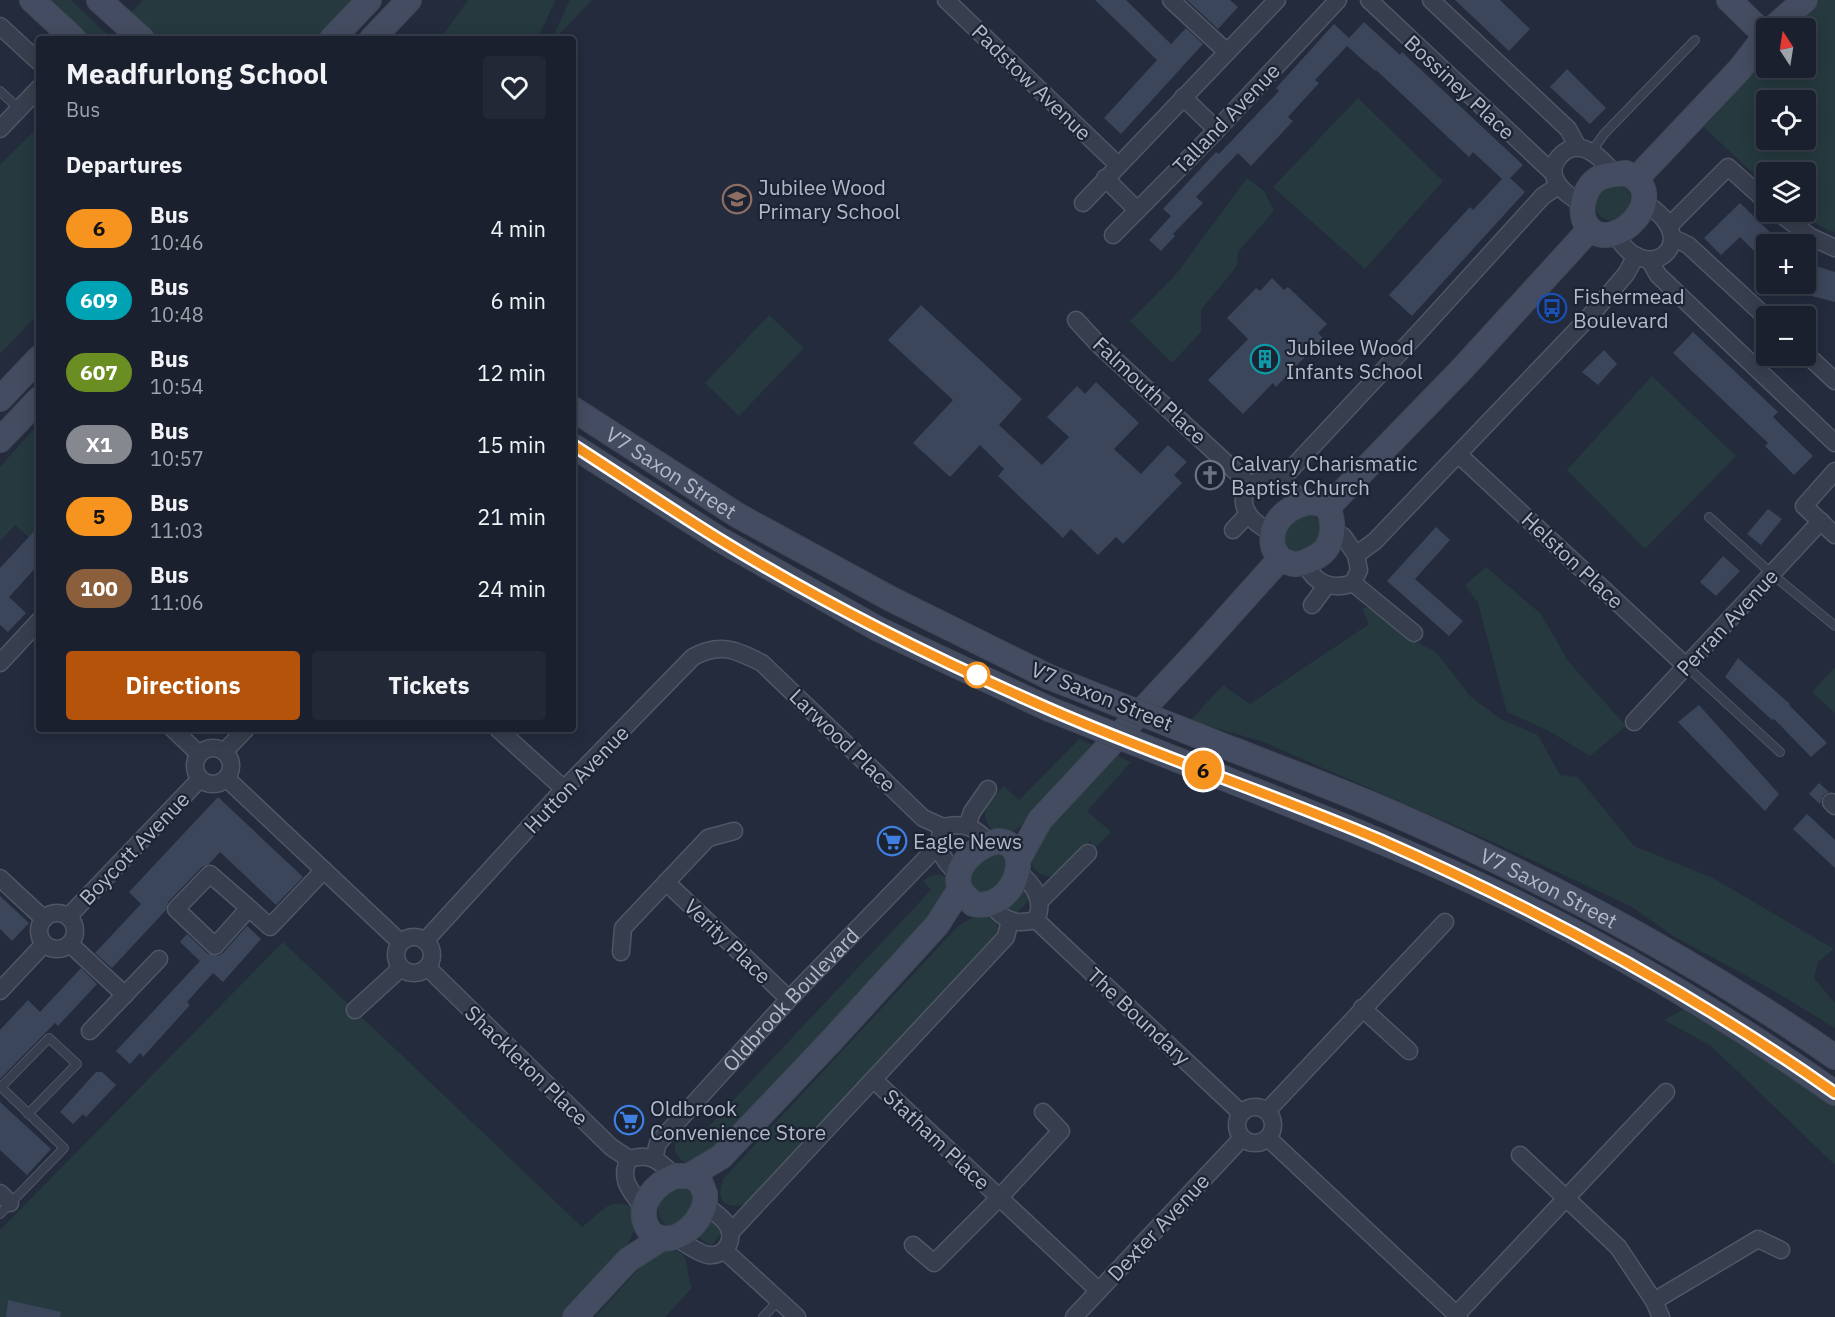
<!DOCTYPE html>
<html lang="en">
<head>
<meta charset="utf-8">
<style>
  body { margin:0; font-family:"IBM Plex Sans",sans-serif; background:#232836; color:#f1f3f6; height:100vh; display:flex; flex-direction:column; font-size:22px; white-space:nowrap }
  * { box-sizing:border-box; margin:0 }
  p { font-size:20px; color:#9fa3aa }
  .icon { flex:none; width:33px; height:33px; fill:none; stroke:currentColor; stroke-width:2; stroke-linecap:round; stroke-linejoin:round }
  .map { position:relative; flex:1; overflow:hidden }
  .drawer { position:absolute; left:36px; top:36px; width:540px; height:696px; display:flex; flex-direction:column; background:#1a202e; border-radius:6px; box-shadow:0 3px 15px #0003,0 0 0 2px #383e4a }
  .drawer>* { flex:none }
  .badge { padding:0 12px; border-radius:20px; font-size:21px; line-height:39px }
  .needle { width:39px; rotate:348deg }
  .buttons { position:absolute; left:1756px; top:18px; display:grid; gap:12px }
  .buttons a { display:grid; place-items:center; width:60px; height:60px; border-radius:6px; background:#1a202e; box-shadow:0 3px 15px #0003,0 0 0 2px #383e4a; font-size:30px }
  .map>.badge { position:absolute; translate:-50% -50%; box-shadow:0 0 0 3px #fff }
  h2 { padding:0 30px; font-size:22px; line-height:54px }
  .round { display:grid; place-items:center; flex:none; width:63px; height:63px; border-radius:6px; background:#232836 }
  .overview { display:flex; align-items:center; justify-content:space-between; height:102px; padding:0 30px }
  h1 { font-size:28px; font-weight:800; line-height:45px }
  .primary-button { display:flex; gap:12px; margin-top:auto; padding:12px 30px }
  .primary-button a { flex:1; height:69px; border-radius:6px; background:#b45309; color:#fff; font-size:24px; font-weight:800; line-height:69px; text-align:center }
  .primary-button a+a { background:#232836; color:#f1f3f6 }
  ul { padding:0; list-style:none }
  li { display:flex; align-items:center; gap:18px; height:72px; padding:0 30px }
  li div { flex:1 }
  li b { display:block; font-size:22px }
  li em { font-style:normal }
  li .badge { min-width:66px; font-weight:700; text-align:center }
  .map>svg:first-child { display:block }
  .green { fill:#25393e; fill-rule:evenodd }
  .building { fill:#3c465b }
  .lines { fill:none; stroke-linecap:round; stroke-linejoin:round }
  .lane-casing { stroke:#4f5665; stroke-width:10 }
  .street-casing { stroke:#4f5665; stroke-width:19 }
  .secondary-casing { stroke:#404756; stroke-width:26 }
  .lane { stroke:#373e4d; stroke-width:8 }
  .street { stroke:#373e4d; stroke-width:16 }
  .secondary { stroke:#444c61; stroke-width:24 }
  .secondary-bridge-casing { stroke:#404756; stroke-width:26; stroke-linecap:butt }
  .secondary-bridge { stroke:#444c61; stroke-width:24 }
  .line-casing { stroke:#fff; stroke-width:14 }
  .line { stroke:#f6941f; stroke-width:9 }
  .stop-dot { fill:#fff; stroke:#f6941f; stroke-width:3 }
  .labels { text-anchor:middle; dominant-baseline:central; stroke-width:4.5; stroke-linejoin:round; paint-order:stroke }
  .street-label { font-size:21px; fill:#b2b9c9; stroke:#1c2332 }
  .poi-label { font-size:21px; fill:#b2b9c9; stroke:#1c2332; text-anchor:start }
</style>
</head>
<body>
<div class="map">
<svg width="1835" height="1317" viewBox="0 0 1835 1317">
  <rect width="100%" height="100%" fill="#232b3d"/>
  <g class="green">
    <path d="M45,0H71L112,39H87Z"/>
    <path d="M143,0H355L319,39H153L127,17Z"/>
    <path d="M468,0H556L537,39H440Z"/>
    <path d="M570,0H592L555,39H552Z"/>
    <path d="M1820,0H1835V232L1829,231L1797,212H1806V172H1767V187L1704,127L1767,58V68H1806V28H1794ZM1767,100H1806V140H1767Z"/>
    <path d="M1358,98L1443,181L1365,269L1273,187Z"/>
    <path d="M39,126V313L0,354V165Z"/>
    <path d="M1247,178L1264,191L1274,211L1238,252L1237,266L1201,310V332L1172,363L1130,321L1177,273Z"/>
    <circle cx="1613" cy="202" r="19"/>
    <path d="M769,315L804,348L739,416L705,383Z"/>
    <path d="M1652,376L1736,456L1645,549L1567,470Z"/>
    <path d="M39,423V526L29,537L15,525L0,541V467Z"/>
    <path d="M1313,514L1322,525V540L1306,553C1294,552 1287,549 1282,537L1286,519Z"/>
    <path d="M1486,567L1541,614L1568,661L1626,726L1590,756L1549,731L1507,712L1478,603L1465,585Z"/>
    <path d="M1375,607L1406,636L1437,653L1471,697L1501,719L1538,735L1560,775L1578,777L1634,846L1713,878L1834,949L1818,962L1814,978L1835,1003V1028L1769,988L1673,936L1632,907L1497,844L1261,741L1190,721L1223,685L1250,704L1369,624L1362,608Z"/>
    <path d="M1835,667V713L1812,692Z"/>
    <path d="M1079,739L1098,747L1023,825L1012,832L995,833C976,813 987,803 1004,786L1019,800Z"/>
    <path d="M1116,755L1131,762L1087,811L1111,832L1096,847L1090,841L1058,874L1051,877L1040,874L1033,867L1031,858L1038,839Z"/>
    <path d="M995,852L1008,856L1010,880L982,897L967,882L972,868Z"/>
    <path d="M936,874C949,876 950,881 954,892L715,1152L687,1163C673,1157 670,1142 683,1133L694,1142L931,890L923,881L928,877Z"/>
    <path d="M1024,886L1032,897L1017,913L1005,906Z"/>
    <path d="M986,915L997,924L999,932L995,941L748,1204C725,1209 715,1203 723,1179L959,925L976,916Z"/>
    <path d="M283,942L582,1227C601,1213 609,1195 634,1208L639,1220L623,1255L565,1317H0V1230Z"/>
    <path d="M1695,1003L1835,1093V1165L1711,1046L1664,1020Z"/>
    <path d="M687,1177L699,1211L670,1228C659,1221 657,1214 658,1203Z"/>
    <path d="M714,1216L724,1230L711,1246L696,1236L706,1228Z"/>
    <path d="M664,1249C695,1250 683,1268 692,1288L665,1317H595L647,1260Z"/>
  </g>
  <g class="building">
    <path d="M1095,0H1126L1171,44L1186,28L1203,44L1121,134L1104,118L1157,60Z"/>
    <path d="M1187,0H1230L1238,7L1218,29Z"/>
    <path d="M1455,0H1500L1530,29L1509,51Z"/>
    <path d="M1364,22L1400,55L1402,52L1523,165L1510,178L1525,192L1412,316L1389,295L1470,207L1473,210L1502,179L1473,152L1469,157L1376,70L1375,71L1347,46L1315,80L1319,83L1288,117L1293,121L1251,166L1238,153L1196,197L1203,203L1173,234L1175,236L1161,251L1149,240L1171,216L1163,209L1216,152L1219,154L1279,91L1276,88L1334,24L1349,38Z"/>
    <path d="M1567,69L1606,108L1590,124L1550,87Z"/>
    <path d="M1740,203L1775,237L1767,244V264L1740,237L1721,255L1704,238Z"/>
    <path d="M1806,263L1835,272V302L1781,288V284H1806Z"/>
    <path d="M1272,278L1284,290L1288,287L1327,324L1318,333L1323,338L1276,387L1273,383L1243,414L1208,380L1248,339L1227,318L1256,288L1260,291Z"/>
    <path d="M921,305L1022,399L999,425L1042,465L1069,437L1047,417L1077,386L1085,394L1096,382L1139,423L1114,449L1141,474L1168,445L1187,462L1174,475L1182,483L1123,544L1116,537L1098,555L1071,529L1063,538L998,476L1004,469L980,445L950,477L913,443L953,400L888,340Z"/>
    <path d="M1693,332L1778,412L1773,417L1813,456L1794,475L1765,446L1768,443L1673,353Z"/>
    <path d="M1604,350L1617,364L1598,385L1582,372Z"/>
    <path d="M1768,509L1782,519L1761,545L1747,534Z"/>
    <path d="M39,526V564L9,597L26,613L8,632L0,625V568Z"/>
    <path d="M1436,527L1450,540L1415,579L1463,621L1449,636L1387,581Z"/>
    <path d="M1723,556L1740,571L1716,596L1700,582Z"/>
    <path d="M1738,658L1790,704L1789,705L1827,743L1811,757L1774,719L1772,720L1725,677Z"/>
    <path d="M1699,705L1779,794L1765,811L1678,722Z"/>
    <path d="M1819,783L1829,792L1823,795L1820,804L1809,794Z"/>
    <path d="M218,797L303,877L276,905L220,852L209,864L202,867L168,902L166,910L112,968L95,953L141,904L129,892Z"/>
    <path d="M1807,814L1835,840V868L1793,829Z"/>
    <path d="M0,896L29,923L12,941L0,929Z"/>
    <path d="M247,926L261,939L223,982L213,973L187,1002L190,1005L143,1057L140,1053L130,1064L116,1051L200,961L180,942L187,934L208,954L218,956L223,953Z"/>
    <path d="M81,968L97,984L58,1026L55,1023L0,1079V1030L28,1000L40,1012Z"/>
    <path d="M96,1072H102L116,1085L86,1117L83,1114L73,1124L60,1112Z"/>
    <path d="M0,1102L51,1149L27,1175L0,1150Z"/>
    <path d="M8,1300L61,1312L60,1317H6Z"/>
  </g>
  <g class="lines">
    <g class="lane-casing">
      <g id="lane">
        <path d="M0,91L19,109"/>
        <path d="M1592,151L1604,134L1695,40"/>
        <path d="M1709,517L1772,574L1835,626"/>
        <path d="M1686,666L1780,752"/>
        <path d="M0,1214L64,1148L1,1087L49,1038L77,1064L28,1114"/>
        <path d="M763,1317L779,1300"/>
      </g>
    </g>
    <g class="street-casing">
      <g id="street">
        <path d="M946,0L1118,165"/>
        <path d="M1171,0L1227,52"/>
        <path d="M1369,0L1552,172"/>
        <path d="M1431,0L1568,129L1578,147"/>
        <path d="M0,26L39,62"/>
        <path d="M1183,97L1217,130"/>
        <path d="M0,129L39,88"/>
        <path d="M1105,178L1137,210"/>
        <path d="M1083,203L1277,0"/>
        <path d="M1583,204C1564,194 1541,175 1561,155C1580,136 1602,158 1614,174"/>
        <path d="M1778,212L1811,237L1835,248"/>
        <path d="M1669,226L1728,167L1767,202"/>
        <path d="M1615,233C1645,291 1709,241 1643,202"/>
        <path d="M1113,235L1212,135L1338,0"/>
        <path d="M1673,238L1688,245L1767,318"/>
        <path d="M1650,261L1658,275L1835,443"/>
        <path d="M1076,320L1098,344L1250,485"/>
        <path d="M1806,354L1835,381"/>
        <path d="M1459,455L1686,666"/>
        <path d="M1835,471L1804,506L1835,535"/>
        <path d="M1280,481L1421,330L1543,196L1558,186"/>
        <path d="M1233,530L1248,514"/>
        <path d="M1273,533C1260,527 1242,515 1244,498C1244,494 1248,488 1250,485C1254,483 1259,480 1263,479C1279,475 1294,491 1302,503"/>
        <path d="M1356,555L1375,541L1590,316L1626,274L1636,256"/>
        <path d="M1305,562C1313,583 1332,591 1353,583L1359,570L1356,555L1343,536L1333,533"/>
        <path d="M1353,583L1414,633"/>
        <path d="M1312,605L1327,585"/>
        <path d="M0,663L39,621"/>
        <path d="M1634,722L1821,521"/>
        <path d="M173,729L199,754"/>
        <path d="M498,729L564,789"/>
        <circle cx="213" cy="766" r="18"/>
        <path d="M224,752L246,729"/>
        <path d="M226,778L400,942"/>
        <path d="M1831,802L1835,806"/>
        <path d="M967,826L972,812L988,789"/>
        <path d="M959,875C943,862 934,847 943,827C965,822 974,827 990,843"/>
        <path d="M0,878L44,919"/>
        <path d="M666,882L789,999"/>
        <path d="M1040,901L1088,853"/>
        <path d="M991,904C1004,921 1015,925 1036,920C1045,901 1034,884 1018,872"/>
        <path d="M249,908L210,874L176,909L215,946L249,908L270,927L324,870"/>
        <circle cx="57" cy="931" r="18"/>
        <path d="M68,917L200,779"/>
        <path d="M1036,920L1241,1113"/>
        <circle cx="414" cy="955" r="18"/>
        <path d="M425,941L564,789L693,657C720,642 736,650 762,663L923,818L943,827"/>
        <path d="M70,944L125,995"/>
        <path d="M621,952L623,928L708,838L734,831"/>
        <path d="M427,967L611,1147L629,1159"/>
        <path d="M0,991L44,944"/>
        <path d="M1362,1008L1409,1051"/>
        <path d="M355,1010L401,968"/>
        <path d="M90,1031L159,959"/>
        <path d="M874,1080L1098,1290"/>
        <circle cx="1255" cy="1125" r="18"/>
        <path d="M1267,1111L1445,922"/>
        <path d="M1268,1138L1459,1317"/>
        <path d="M1520,1155L1618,1247L1654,1301L1661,1317"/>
        <path id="s1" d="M654,1159L658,1143L789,999L931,853L939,849"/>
        <path d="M0,1193L10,1203"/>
        <path d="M644,1209C632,1192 618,1180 629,1159C651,1152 659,1161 675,1176"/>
        <path d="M730,1233L1006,937L1010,920"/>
        <path d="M674,1237C684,1242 697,1253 708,1255C726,1257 737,1238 726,1223C721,1216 711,1210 704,1204"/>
        <path d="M913,1245L934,1263L1000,1197L1061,1131L1043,1112"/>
        <path d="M725,1251L797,1317"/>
        <path d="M1654,1301L1758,1239L1781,1250"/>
        <path d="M1457,1314L1666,1092"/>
        <path d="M1074,1317L1242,1138"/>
      </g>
    </g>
    <g class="secondary-casing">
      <g id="secondary">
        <path d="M32,0L74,39"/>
        <path d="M99,0L142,39"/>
        <path d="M1729,0L1765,35"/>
        <path d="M1773,28L1805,0"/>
        <path d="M332,39L369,0"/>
        <path d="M372,39L409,0"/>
        <path d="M1626,173C1675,195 1613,257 1588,227C1577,213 1584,186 1599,178C1607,174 1618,174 1626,173Z"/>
        <path d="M1637,178L1740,69L1767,34"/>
        <path d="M0,399L39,358"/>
        <path id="s2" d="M573,409L737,515L891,599L1049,677"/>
        <path d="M0,440L39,399"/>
        <path d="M573,446L719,539L878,629L1049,709"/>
        <path d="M1314,502L1328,507C1336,527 1334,550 1312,559C1306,562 1299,565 1293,564C1289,563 1284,561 1280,559C1278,555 1274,551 1273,546C1268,520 1292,503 1314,502Z"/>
        <path d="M1328,507L1462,369L1590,229"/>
        <path id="s3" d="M1234,750C1286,770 1339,790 1390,812C1546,880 1695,960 1835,1057"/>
        <path d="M1226,779C1322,817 1418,855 1511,900C1622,954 1734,1022 1835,1093"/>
        <path d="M998,841C1036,844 1016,912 973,904C969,899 963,895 960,889C951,866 978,845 998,841Z"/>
        <path d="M1018,860L1040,820L1201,647L1280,559"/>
        <path d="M675,1176H689L700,1181C701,1185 704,1190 705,1194C708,1217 679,1247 656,1236C651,1234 649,1231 647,1227C636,1204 655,1184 675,1176Z"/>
        <path d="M689,1176L721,1157L832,1040L937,925L960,889"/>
        <path d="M575,1317L628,1260L662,1238"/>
      </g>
    </g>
    <use href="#lane" class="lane"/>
    <use href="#street" class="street"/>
    <use href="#secondary" class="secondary"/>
    <g class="secondary-bridge-casing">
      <g id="secondary-bridge">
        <path d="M1049,677L1234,750"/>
        <path d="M1049,709L1226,779"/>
      </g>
    </g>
    <use href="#secondary-bridge" class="secondary-bridge"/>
  </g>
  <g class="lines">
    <g class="line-casing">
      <path id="line" d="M573,445C621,476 669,508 717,538C821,602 935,659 1047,708C1156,756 1270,793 1380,840C1539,910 1693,993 1835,1093"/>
    </g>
    <use href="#line" class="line"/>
  </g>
  <defs>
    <g id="school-ring" transform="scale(1.5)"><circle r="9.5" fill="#1c2332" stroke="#8d6e63" stroke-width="1.5"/><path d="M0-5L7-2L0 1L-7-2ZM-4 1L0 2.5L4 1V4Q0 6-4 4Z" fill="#8d6e63"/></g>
    <g id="bus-ring" transform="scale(1.5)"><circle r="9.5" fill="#1c2332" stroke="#1a4fb4" stroke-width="1.5"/><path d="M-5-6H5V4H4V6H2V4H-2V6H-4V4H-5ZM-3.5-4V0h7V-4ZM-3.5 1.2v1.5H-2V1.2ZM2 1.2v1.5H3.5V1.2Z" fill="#1a4fb4"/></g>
    <g id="building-ring" transform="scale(1.5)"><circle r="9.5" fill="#1c2332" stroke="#0f9aa8" stroke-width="1.5"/><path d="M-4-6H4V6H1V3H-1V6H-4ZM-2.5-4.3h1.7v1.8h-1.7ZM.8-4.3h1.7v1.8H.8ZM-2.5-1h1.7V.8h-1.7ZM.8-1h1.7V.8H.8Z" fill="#0f9aa8"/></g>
    <g id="church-ring" transform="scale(1.5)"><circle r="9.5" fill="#1c2332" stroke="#6b7280" stroke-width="1.5"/><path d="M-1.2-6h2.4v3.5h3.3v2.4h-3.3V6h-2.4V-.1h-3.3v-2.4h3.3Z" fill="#6b7280"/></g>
    <g id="supermarket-ring" transform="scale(1.5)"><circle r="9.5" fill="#1c2332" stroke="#3f7fe0" stroke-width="1.5"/><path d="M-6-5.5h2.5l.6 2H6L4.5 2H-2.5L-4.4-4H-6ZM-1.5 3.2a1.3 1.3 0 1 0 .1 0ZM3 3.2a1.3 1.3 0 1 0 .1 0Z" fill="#3f7fe0"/></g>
  </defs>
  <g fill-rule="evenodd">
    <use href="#school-ring" x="737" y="199"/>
    <use href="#bus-ring" x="1552" y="308"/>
    <use href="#building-ring" x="1265" y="359"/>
    <use href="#church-ring" x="1210" y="475"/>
    <use href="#supermarket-ring" x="892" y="841"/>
    <use href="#supermarket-ring" x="629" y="1120"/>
  </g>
  <circle class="stop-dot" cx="977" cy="675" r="12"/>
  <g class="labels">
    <g class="street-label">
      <text transform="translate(1032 82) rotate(44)">Padstow Avenue</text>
      <text transform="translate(1460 87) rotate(43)">Bossiney Place</text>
      <text transform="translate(1226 118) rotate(-46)">Talland Avenue</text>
      <text transform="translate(1150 390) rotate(43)">Falmouth Place</text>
      <text stroke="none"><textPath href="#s2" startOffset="117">V7 Saxon Street</textPath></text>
      <text transform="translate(1573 560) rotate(43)">Helston Place</text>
      <text transform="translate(1727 622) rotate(-47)">Perran Avenue</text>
      <text transform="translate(1102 696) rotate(22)">V7 Saxon Street</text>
      <text transform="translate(843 740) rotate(44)">Larwood Place</text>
      <text transform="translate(576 779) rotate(-46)">Hutton Avenue</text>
      <text transform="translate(134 848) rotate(-46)">Boycott Avenue</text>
      <text stroke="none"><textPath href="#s3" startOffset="344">V7 Saxon Street</textPath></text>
      <text transform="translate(728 941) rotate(44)">Verity Place</text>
      <text stroke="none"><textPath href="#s1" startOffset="212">Oldbrook Boulevard</textPath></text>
      <text transform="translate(1139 1016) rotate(43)">The Boundary</text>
      <text transform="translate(527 1065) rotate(44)">Shackleton Place</text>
      <text transform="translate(937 1139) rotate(43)">Statham Place</text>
      <text transform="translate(1158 1227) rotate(-47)">Dexter Avenue</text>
    </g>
    <g class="poi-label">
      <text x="758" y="187">Jubilee Wood<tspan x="758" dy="24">Primary School</tspan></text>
      <text x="1573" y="296">Fishermead<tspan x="1573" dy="24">Boulevard</tspan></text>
      <text x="1286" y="347">Jubilee Wood<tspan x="1286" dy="24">Infants School</tspan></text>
      <text x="1231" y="463">Calvary Charismatic<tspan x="1231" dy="24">Baptist Church</tspan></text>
      <text x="913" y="841">Eagle News</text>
      <text x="650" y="1108">Oldbrook<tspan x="650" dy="24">Convenience Store</tspan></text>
    </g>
  </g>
</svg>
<div class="buttons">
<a><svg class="needle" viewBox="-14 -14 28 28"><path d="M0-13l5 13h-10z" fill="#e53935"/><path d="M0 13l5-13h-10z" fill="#9fa3aa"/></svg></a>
<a><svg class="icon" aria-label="locate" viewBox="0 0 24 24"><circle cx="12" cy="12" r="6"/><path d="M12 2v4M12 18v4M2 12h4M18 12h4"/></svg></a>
<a><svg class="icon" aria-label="layers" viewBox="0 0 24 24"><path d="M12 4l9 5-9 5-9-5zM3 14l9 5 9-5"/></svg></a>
<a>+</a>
<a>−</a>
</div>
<b class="badge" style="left:1203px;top:770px;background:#f6941f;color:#111">6</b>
<section class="drawer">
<div class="overview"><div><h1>Meadfurlong School</h1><p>Bus</p></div><a class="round"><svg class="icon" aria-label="heart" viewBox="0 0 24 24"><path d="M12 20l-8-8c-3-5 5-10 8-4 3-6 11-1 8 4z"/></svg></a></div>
<h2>Departures</h2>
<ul>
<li><span class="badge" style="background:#f6941f;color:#111">6</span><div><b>Bus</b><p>10:46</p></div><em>4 min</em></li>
<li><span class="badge" style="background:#00a3b4;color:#fff">609</span><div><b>Bus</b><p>10:48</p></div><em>6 min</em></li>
<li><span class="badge" style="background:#6b8e23;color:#fff">607</span><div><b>Bus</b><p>10:54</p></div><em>12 min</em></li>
<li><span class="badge" style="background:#85898f;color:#fff">X1</span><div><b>Bus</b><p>10:57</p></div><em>15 min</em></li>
<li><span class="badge" style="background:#f6941f;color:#111">5</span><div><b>Bus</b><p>11:03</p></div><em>21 min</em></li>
<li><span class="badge" style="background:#8b5e3c;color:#fff">100</span><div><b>Bus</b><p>11:06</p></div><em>24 min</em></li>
</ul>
<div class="primary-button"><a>Directions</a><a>Tickets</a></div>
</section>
</div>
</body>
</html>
